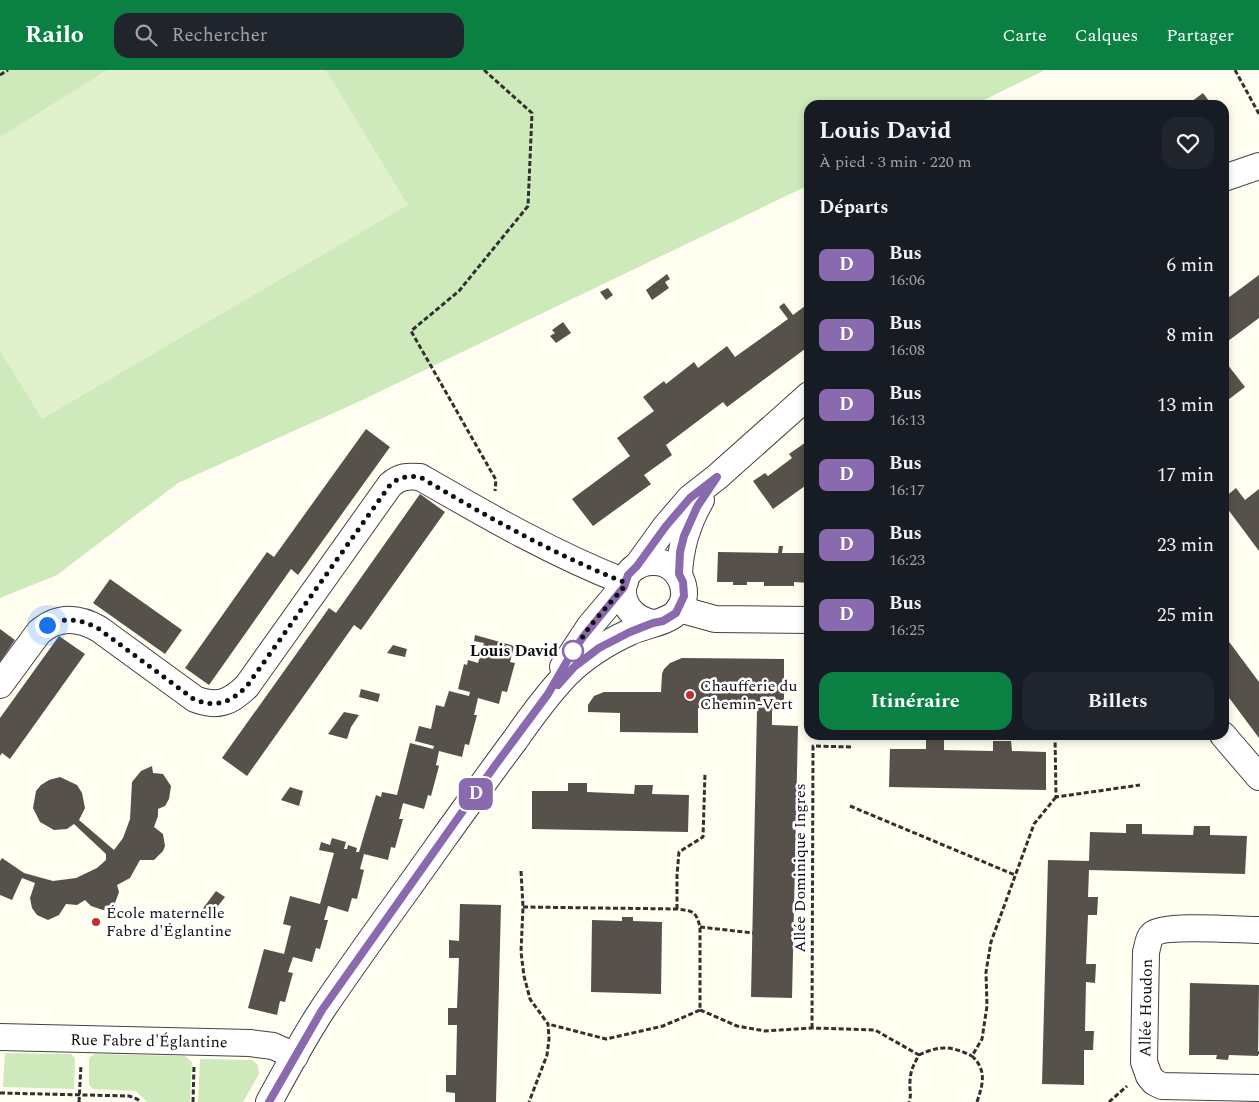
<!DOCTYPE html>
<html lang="fr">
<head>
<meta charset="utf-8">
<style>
  body { margin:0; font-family:Spectral,serif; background:#20242c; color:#f1f3f6; height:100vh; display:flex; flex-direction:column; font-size:19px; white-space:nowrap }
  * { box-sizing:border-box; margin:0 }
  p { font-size:16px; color:#9ea1a6 }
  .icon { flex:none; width:28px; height:28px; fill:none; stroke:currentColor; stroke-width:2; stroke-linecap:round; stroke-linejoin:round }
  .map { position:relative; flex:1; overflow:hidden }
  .panel { position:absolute; left:804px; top:30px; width:425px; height:640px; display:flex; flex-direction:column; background:#171b24; border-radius:15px; box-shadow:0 2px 8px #0003 }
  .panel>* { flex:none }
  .badge { padding:0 10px; border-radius:8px; font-size:18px; line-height:32px }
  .you { position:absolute; width:25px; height:25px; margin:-12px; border:4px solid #fff; border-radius:50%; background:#1a73e8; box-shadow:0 0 0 8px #1a73e833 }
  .map>.badge { position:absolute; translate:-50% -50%; box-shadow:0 0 0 2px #fff }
  h2 { padding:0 15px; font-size:19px; line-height:45px }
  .round { display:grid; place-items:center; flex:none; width:52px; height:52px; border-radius:15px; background:#20242c }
  .headline { display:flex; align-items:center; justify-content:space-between; height:85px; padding:0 15px }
  h1 { font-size:24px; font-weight:700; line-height:38px }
  .action { display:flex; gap:10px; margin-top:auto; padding:10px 15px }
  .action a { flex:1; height:58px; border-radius:15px; background:#0b8043; color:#fff; font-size:20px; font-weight:700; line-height:58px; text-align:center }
  .action a+a { background:#20242c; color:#f1f3f6 }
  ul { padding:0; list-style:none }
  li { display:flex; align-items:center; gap:15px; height:70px; padding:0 15px }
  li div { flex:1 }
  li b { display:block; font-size:19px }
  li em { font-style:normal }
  li .badge { min-width:55px; font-weight:700; text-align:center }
  header { display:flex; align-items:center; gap:30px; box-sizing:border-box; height:70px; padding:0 25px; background:#0b8043; color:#fff }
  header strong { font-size:24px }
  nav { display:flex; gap:28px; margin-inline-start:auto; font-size:18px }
  .search { width:350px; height:45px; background:#20242c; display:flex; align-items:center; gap:12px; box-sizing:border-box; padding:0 18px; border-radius:15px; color:#9ea1a6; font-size:19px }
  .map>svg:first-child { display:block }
  .green { fill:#cee9ba }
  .pitch { fill:#e0f1cc }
  .building { fill:#57514b }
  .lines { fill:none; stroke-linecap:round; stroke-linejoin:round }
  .minor-casing { stroke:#424242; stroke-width:28 }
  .path { stroke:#313131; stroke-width:3; stroke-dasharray:5 2.5; stroke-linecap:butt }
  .minor { stroke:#fff; stroke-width:26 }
  .line-casing { stroke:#fff; stroke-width:11 }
  .line { stroke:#8a6aae; stroke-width:8 }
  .walk { stroke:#0f0f0f; stroke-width:5; stroke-dasharray:0 9 }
  .stop-dot { fill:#fff; stroke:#8a6aae; stroke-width:2.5 }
  .poi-dot { fill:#be3028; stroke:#fff; stroke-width:2 }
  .labels { text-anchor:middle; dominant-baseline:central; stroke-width:5; stroke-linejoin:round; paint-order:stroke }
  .stop-label { font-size:16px; font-weight:bold; fill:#0f0f0f; stroke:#fff; text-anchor:end }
  .poi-label { font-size:16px; fill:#0f0f0f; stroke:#fff; text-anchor:start }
  .street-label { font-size:16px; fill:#0f0f0f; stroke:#fff }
</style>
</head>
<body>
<header>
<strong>Railo</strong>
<div class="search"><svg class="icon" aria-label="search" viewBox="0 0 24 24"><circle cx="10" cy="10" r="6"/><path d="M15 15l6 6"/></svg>Rechercher</div>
<nav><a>Carte</a><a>Calques</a><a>Partager</a></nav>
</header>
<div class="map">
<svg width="1259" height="1032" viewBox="0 0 1259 1032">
  <rect width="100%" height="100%" fill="#fffef1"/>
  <g class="green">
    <path d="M0,0H1045L974,35H809V115L356,333L178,413L57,505L0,528Z"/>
    <path d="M5,983L71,984L75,988L74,1019L3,1017Z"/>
    <path d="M95,984L185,986L192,992L190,1032H147L136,1021L93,1019L89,1015V990L90,987Z"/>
    <path d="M200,989L252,990L258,995L259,1004L243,1032H198Z"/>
  </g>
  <path class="pitch" d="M107,0H326L408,135L42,349L0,281V67Z"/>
  <g class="building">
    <path d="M1203,23L1212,35H1187Z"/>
    <path d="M667,204L670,209L665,212L669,218L652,230L646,220Z"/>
    <path d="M1259,205V248L1224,274V231Z"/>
    <path d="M608,218L613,225L606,230L600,222Z"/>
    <path d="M784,233L793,245L809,233V276L727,337L723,332L666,375L672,385L644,405L651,414L593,456L572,429L630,386L617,368L654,341L643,327L664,311L666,314L694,292L698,298L727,276L735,287L788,249L779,237Z"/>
    <path d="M563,252L571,263L556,273L550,266L555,263L552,260Z"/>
    <path d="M1224,290L1245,317L1224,333Z"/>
    <path d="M366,359L390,377L298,505L291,499L209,615L185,598L267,482L274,487Z"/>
    <path d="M809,370V413L773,439L753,411L765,403L768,406L792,388L789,384Z"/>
    <path d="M1236,418L1245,430L1259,419V481L1224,434V428Z"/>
    <path d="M420,424L445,442L361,560L354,555L247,706L222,688L329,538L336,543Z"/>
    <path d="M779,476H783L782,483H809V513L794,512V516H764V512H747V515H733V512H717L718,482L778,483Z"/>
    <path d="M110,509L182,560L165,584L93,533Z"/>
    <path d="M0,559L15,570L0,592Z"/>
    <path d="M475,565L514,576L510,592L515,593L507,622L502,621L499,634L478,628L474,645H477L469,675L465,674L462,687L439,681L436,695L439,696L431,726L428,725L424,739L403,733L399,749H403L395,778L391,777L388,790L364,784L360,799L364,800L357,829L352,828L348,842L328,836L324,850H328L320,879L316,878L312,892L293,887L288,902L293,903L285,932L280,931L277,945L248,938L264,879L284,884L291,856L283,854L290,826L320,834L334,783L319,780L321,772L330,775L332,768L346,772L344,779H347L348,775L357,778L356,782H359L376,725L381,727L382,722L397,725L410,673L433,679L434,676L415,671L419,656L431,659L436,635L444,637L449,621L469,626L470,622L458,619L464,594L467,595L468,590L478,593L484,573L474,571Z"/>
    <path d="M1224,565L1259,612V668L1224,621Z"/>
    <path d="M59,566L85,584L10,689L2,683L0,686V648Z"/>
    <path d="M393,575L407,579L405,587L387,583Z"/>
    <path d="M682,588L784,589V641L772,640V655L798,656L792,928L751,927L757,640L698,638V663L620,662V643L588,642V635L594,626L604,622H661L662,604L664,599L670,593Z"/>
    <path d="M361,619L380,624L378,632L359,627Z"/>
    <path d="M344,642L359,645L351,657L347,669L328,664Z"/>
    <path d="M926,670H944V680L993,681V671H1011L1012,681L1046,682V720L889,717L890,679H926Z"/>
    <path d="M152,696L153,703L163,704L171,716L169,729L165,736L158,739V746L154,757L163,764L165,776L163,781L154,790H140L130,808L117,815L119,822L115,833L109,838L103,840L91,836L85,830L77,835L66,834L59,845L48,850L37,845L32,838L30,828L35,813L22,808L12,830L0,825V791L2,788L24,803L53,811L76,808L97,798L106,790V784L74,754L67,759L54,760L40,752L33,738L36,721L41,715L49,710L60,707L77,715L82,723L85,738L79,750L114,780L123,768L130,749L132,712L141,701Z"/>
    <path d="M568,713H587V722L634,724L635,715H653L652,724L689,725L688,762L532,759V721H568Z"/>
    <path d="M290,717L303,721L299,736L281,730Z"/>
    <path d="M1126,754H1142V764L1193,765L1194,756H1210V765L1247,766L1245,804L1089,800L1088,827H1098L1097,845H1088L1086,894H1096L1095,913L1086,912L1085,961H1094L1093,980H1084V1015L1042,1014L1048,790L1089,791L1090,762L1126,763Z"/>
    <path d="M216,821L225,827L218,836L214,850L198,845Z"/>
    <path d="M460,834L501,835L496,1032H455V1023L446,1022V1005H456L457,955H448V938H457L459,888H449V870L459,871Z"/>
    <path d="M622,847H633V851L662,852L661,924L591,922L592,850L622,851Z"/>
    <path d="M1190,913L1259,915L1258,986L1229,985L1228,990L1216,989L1217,985H1189Z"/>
  </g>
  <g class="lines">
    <g class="minor-casing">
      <g id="minor">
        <path d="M1224,108L1259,96"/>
        <path d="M637,496L666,456L690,428L717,407L809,325"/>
        <path d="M679,505C680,477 687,454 701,430"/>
        <path d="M679,539L715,549L809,550"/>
        <path d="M563,597L590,556L623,517"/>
        <path d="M0,615L39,562C58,546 78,547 99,559L195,629C218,638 231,632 247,616L390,415C400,406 408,406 420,407C486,445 553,484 625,512"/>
        <path d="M1223,665L1259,707"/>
        <path d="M1259,860C1240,860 1165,854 1153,864C1148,868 1148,876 1146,882L1144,992L1149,1006L1154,1012L1162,1016L1259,1018"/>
        <path d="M0,967L250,973L273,976L295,986"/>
        <path d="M269,1032C286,1001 303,969 322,940C361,882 403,826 443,769C467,736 491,702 515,670C531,647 547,625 566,605C585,586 606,573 630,562C644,555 668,553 678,541C693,521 678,491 653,492C615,492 611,545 653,553"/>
      </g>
    </g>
    <g class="path">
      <path d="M484,0L532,43L528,136L459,221L411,261L496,410L495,421"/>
      <path d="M1235,0L1259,44"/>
      <path d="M0,5L8,0"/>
      <path d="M1055,665L1056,727L1140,715"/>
      <path d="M1097,665L1122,668"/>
      <path d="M850,736L1015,805"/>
      <path d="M521,801L523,837L521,882L524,906L530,929L548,954L549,969L547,985L529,1032"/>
      <path d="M523,837L677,839C693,841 696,841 700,857V940L663,956L606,969L548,954"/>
      <path d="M677,839V805L679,782L703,767L705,703"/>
      <path d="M700,857L753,863"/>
      <path d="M700,940L737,956L765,961L812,958L875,960L919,985C914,994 910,1001 910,1012C909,1019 912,1024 909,1032"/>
      <path d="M812,958L813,676L851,677"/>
      <path d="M1258,983H1259"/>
      <path d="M919,985C940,975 952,976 972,986"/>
      <path d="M0,1023L129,1026L137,1029L141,1032"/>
      <path d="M79,1032L81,995"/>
      <path d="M193,1032L194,996"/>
      <path d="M977,1032C983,1014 987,1000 972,986L982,969L987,936L986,902L991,872L1034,754L1056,727"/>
      <path d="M1109,1032L1127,1016"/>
    </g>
    <use href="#minor" class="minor"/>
  </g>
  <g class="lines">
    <g class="line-casing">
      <path id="line" d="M269,1032L322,940L494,697L548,624L570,586L583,567L624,517L628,505L637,496L666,456L690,428L717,407L697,437L684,466L680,482L679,504L683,512L684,526L676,543L663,551L653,553L630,562L599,578L574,597L558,615"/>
    </g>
    <use href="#line" class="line"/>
    <path class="walk" d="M47,555C67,547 81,549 99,559L195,630C218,638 231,632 247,616L390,415C400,406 408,406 420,407C486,446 553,484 624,512V517L590,556L570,586L573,581"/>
  </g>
  <circle class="stop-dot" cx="573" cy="581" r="10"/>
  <g class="poi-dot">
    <circle cx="690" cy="625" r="5"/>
    <circle cx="96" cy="852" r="5"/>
  </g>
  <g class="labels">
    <g class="stop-label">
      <text x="558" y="581">Louis David</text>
    </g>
    <g class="poi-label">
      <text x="700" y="616">Chaufferie du<tspan x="700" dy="18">Chemin-Vert</tspan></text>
      <text x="106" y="843">École maternelle<tspan x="106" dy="18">Fabre d'Églantine</tspan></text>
    </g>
    <g class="street-label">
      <text transform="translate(800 798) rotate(-90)">Allée Dominique Ingres</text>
      <text transform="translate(1146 938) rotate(-89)">Allée Houdon</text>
      <text transform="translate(149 971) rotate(1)">Rue Fabre d'Églantine</text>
    </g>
  </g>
</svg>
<div class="you" style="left:47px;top:555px"></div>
<b class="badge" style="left:476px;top:724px;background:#8a6aae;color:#fff">D</b>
<section class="panel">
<div class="headline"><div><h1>Louis David</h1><p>À pied · 3 min · 220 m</p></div><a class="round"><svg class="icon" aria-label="heart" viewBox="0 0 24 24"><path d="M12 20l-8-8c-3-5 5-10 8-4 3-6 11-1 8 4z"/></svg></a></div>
<h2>Départs</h2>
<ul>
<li><span class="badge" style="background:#8a6aae;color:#fff">D</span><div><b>Bus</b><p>16:06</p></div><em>6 min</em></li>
<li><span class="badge" style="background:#8a6aae;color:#fff">D</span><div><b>Bus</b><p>16:08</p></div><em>8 min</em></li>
<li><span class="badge" style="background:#8a6aae;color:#fff">D</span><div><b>Bus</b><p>16:13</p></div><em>13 min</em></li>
<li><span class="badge" style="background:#8a6aae;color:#fff">D</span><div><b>Bus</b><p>16:17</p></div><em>17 min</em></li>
<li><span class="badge" style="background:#8a6aae;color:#fff">D</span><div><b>Bus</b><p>16:23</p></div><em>23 min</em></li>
<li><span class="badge" style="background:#8a6aae;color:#fff">D</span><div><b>Bus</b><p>16:25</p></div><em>25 min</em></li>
</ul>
<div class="action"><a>Itinéraire</a><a>Billets</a></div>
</section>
</div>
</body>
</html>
